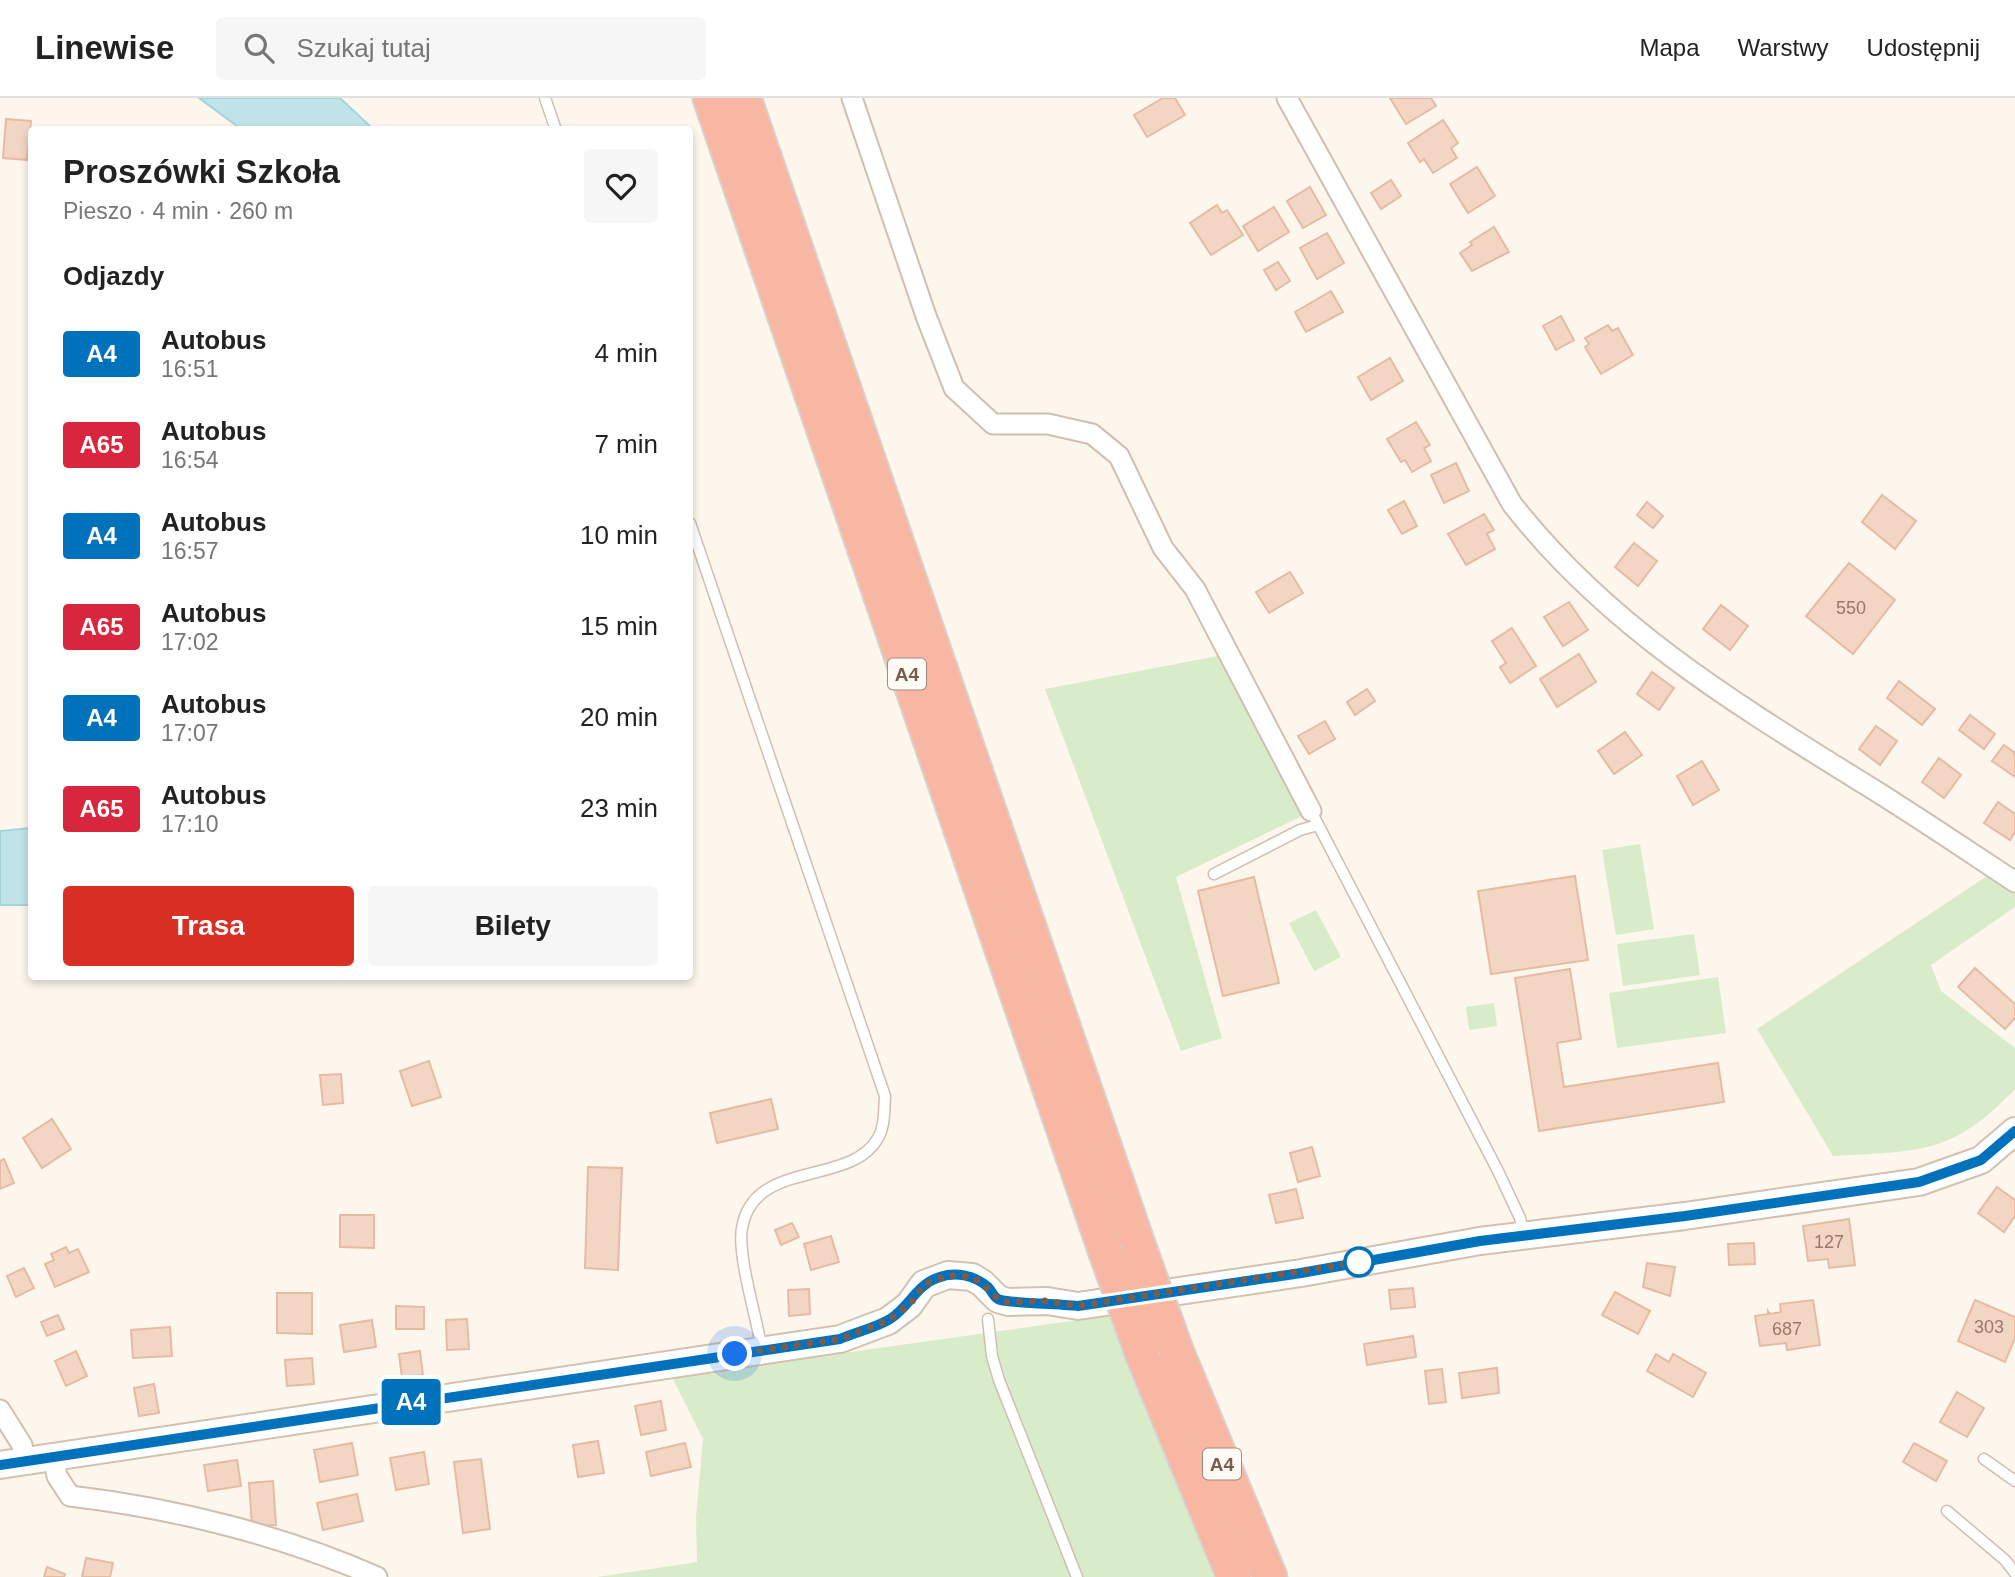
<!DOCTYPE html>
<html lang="pl">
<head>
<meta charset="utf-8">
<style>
  body { margin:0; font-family:Arial,sans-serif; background:#f6f6f6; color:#222; height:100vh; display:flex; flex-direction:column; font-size:26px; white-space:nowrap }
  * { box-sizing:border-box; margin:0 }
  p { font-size:23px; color:#767676 }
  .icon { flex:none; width:38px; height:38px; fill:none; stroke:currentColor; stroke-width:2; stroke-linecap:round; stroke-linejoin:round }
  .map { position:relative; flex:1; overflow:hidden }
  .side { position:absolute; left:28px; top:28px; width:665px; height:854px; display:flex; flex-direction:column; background:#fff; border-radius:7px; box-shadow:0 4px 10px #0003 }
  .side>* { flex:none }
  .badge { padding:0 14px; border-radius:5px; font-size:24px; line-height:46px }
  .you { position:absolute; width:35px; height:35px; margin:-18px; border:5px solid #fff; border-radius:50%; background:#1a73e8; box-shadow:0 0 0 10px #1a73e833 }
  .map>.badge { position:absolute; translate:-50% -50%; box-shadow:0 0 0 4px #fff }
  h2 { padding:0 35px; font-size:26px; line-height:63px }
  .round { display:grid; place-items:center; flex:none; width:74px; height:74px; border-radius:7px; background:#f6f6f6 }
  .overview { display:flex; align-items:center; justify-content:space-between; height:119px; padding:0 35px }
  h1 { font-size:33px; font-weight:600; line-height:52px }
  .primary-button { display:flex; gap:14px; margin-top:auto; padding:14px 35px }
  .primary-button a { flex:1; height:80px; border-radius:7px; background:#d93025; color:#fff; font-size:28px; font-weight:600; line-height:80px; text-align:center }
  .primary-button a+a { background:#f6f6f6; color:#222 }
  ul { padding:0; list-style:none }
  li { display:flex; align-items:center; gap:21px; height:91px; padding:0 35px }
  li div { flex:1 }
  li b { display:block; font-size:26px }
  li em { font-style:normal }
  li .badge { min-width:77px; font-weight:700; text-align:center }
  header { display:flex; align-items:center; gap:42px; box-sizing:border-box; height:98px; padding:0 35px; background:#fff; border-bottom:2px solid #e0e0e0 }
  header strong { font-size:33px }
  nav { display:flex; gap:38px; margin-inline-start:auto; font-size:24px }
  .search { width:490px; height:63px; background:#f6f6f6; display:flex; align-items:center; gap:18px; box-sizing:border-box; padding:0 24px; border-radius:7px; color:#767676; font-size:26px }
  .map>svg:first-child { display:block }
  .green { fill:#d8ecc9 }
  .water { fill:#bfe3e8; stroke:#a5d3da; stroke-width:2 }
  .building { fill:#f3d5c3; stroke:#e6bba3; stroke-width:2 }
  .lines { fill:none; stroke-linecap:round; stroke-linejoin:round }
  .lane-casing { stroke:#d1beb0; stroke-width:13 }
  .street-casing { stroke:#d1beb0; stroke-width:23 }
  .secondary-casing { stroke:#d6c0b0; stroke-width:30 }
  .highway-casing { stroke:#dad1cd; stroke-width:37 }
  .lane { stroke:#fff; stroke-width:10 }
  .street { stroke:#fff; stroke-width:19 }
  .secondary { stroke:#fff; stroke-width:26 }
  .highway { stroke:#f7b7a3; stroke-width:33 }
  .highway-bridge-casing { stroke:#dad1cd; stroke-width:37; stroke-linecap:butt }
  .highway-bridge { stroke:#f7b7a3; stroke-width:33 }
  .line-casing { stroke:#fff; stroke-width:16 }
  .line { stroke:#0072bc; stroke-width:10 }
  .walk { stroke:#7a5c4d; stroke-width:7; stroke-dasharray:0 12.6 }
  .stop-dot { fill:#fff; stroke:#0072bc; stroke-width:3.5 }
  .labels { text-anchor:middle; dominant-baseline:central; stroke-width:6; stroke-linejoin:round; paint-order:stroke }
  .number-label { font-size:18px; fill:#987a6a }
  .shield { fill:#fffaf3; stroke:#a28b7f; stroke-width:2 }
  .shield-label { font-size:19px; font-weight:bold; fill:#7a5c4d }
</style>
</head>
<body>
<header>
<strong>Linewise</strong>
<div class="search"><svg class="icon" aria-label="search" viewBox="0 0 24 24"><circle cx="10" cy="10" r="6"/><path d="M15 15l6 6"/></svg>Szukaj tutaj</div>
<nav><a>Mapa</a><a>Warstwy</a><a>Udostępnij</a></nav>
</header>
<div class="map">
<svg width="2015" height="1479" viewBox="0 0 2015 1479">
  <rect width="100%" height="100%" fill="#fdf6ec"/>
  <g class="green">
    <path d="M1223,557L1308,715L1176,779L1222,940L1181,953L1045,591Z"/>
    <path d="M1640,746L1654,831L1616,837L1602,752Z"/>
    <path d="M1987,778L2015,796V809L1931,867L1941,893L2015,950V991C1953,1057 1919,1053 1833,1058L1757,931Z"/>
    <path d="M1316,812L1341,859L1314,873L1289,825Z"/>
    <path d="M1694,836L1700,877L1623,888L1617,846Z"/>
    <path d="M1718,879L1726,935L1617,950L1609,895Z"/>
    <path d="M1494,905L1497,928L1469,932L1466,909Z"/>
    <path d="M1114,1217L1214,1479H597L697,1464L696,1420L703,1341L672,1279Z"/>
  </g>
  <g class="water">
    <path d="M199,0H340L373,31H241Z"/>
    <path d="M31,730V807H0V733Z"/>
  </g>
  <g class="building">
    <path d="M1163,0H1175L1185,17L1147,39L1134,17Z"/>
    <path d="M1390,0H1431L1436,8L1406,26Z"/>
    <path d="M6,21L31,23L27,62L3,60Z"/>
    <path d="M1443,22L1458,45L1451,50L1457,60L1433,75L1424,61L1420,64L1408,45Z"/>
    <path d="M1477,69L1495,98L1468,115L1450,86Z"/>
    <path d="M1391,82L1401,98L1381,111L1371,95Z"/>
    <path d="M1310,89L1326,117L1303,130L1287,103Z"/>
    <path d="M1217,107L1222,115L1227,112L1243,137L1211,157L1190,125Z"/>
    <path d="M1274,109L1289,134L1258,153L1243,128Z"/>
    <path d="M1494,129L1509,154L1472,173L1460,155L1472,147L1470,144Z"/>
    <path d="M1327,135L1344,165L1317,181L1300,150Z"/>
    <path d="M1278,164L1290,183L1276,192L1264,172Z"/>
    <path d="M1331,193L1343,214L1306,234L1295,214Z"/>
    <path d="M1561,218L1574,242L1556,252L1543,228Z"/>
    <path d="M1608,227L1612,233L1618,230L1633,257L1601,276L1585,249L1589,246L1585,240Z"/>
    <path d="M1390,260L1403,283L1371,302L1358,279Z"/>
    <path d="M1416,324L1430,347L1424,350L1431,363L1412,374L1405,362L1401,364L1387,341Z"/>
    <path d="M1456,365L1469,393L1444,405L1431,377Z"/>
    <path d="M1882,397L1916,423L1895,451L1862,424Z"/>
    <path d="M1404,403L1417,428L1402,436L1388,412Z"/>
    <path d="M1647,404L1663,418L1653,430L1637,417Z"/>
    <path d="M1484,416L1494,432L1487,436L1495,451L1466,467L1448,436Z"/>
    <path d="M1634,445L1657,463L1638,488L1615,469Z"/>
    <path d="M1849,465L1895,502L1853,556L1806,518Z"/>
    <path d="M1290,474L1303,495L1269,515L1256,494Z"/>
    <path d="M1569,504L1588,532L1563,548L1544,519Z"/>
    <path d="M1721,507L1748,528L1730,552L1703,531Z"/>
    <path d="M1512,530L1536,568L1510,585L1500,569L1506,565L1492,543Z"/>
    <path d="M1579,556L1596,584L1557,609L1540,581Z"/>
    <path d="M1652,574L1674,590L1659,612L1637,596Z"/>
    <path d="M1899,583L1935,611L1922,627L1887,600Z"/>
    <path d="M1367,591L1375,603L1355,617L1347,604Z"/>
    <path d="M1970,617L1995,636L1984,651L1959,632Z"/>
    <path d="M1325,623L1335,641L1309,656L1298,638Z"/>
    <path d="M1876,628L1897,643L1880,667L1859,651Z"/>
    <path d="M1625,634L1642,657L1614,676L1598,653Z"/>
    <path d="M2004,647L2015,655V679L1992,663Z"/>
    <path d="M1939,660L1961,677L1944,700L1922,684Z"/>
    <path d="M1702,663L1719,692L1693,707L1677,678Z"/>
    <path d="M1998,704L2015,716V734L2010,742L1984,725Z"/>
    <path d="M1575,778L1588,862L1491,876L1478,793Z"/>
    <path d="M1254,779L1279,885L1223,898L1198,793Z"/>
    <path d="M1975,870L2015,906V920L2005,931L1958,889Z"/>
    <path d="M1570,871L1581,941L1557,945L1564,989L1718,965L1724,1004L1539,1033L1515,880Z"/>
    <path d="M429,963L441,999L412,1008L400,973Z"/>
    <path d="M341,976L343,1005L323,1007L320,977Z"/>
    <path d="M771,1001L778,1031L717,1045L710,1015Z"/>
    <path d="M52,1021L71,1051L42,1070L23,1040Z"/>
    <path d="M1312,1049L1320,1078L1298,1084L1290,1055Z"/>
    <path d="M4,1061L14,1085L0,1091V1063Z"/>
    <path d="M588,1069L622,1070L618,1172L585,1170Z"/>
    <path d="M1997,1089L2015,1102V1118L2004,1134L1978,1115Z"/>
    <path d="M1296,1091L1303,1120L1276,1125L1269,1097Z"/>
    <path d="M340,1117H374V1150L340,1149Z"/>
    <path d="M1849,1121L1855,1167L1829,1170L1828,1161L1808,1163L1803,1128Z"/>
    <path d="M792,1125L799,1139L781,1147L775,1132Z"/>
    <path d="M831,1138L839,1164L811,1172L804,1146Z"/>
    <path d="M1754,1145L1755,1166L1729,1167L1728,1146Z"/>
    <path d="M66,1149L69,1155L78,1151L89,1174L55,1189L45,1166L54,1162L51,1156Z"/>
    <path d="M1647,1165L1675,1169L1670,1198L1643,1189Z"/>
    <path d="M24,1170L34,1190L16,1199L7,1178Z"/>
    <path d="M1413,1190L1415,1209L1391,1211L1389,1192Z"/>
    <path d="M809,1191L810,1216L789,1218L788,1192Z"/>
    <path d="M1615,1194L1650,1213L1638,1236L1602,1217Z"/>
    <path d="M277,1195H312V1236L277,1235Z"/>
    <path d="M1813,1202L1820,1247L1787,1252L1786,1245L1760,1248L1755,1218L1768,1216V1213L1770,1216L1781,1214L1780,1206Z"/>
    <path d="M1975,1202L2015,1219V1240L2005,1264L1958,1243Z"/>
    <path d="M396,1208L424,1209V1231H396Z"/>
    <path d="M58,1217L64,1231L47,1238L41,1224Z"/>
    <path d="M467,1221L469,1251L447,1252L446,1222Z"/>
    <path d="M372,1222L376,1249L344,1254L340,1227Z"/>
    <path d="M170,1229L172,1258L133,1260L131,1232Z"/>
    <path d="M1413,1238L1416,1259L1367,1267L1364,1246Z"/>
    <path d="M76,1253L87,1278L66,1288L55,1263Z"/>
    <path d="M420,1253L423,1277L402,1280L399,1256Z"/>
    <path d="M1656,1256L1669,1264L1673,1256L1706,1275L1693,1299L1647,1273Z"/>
    <path d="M312,1260L314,1286L287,1288L285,1262Z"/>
    <path d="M1497,1270L1499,1295L1462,1300L1459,1275Z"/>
    <path d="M1442,1271L1446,1304L1429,1306L1425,1273Z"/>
    <path d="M154,1286L159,1315L139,1318L134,1290Z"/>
    <path d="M1957,1294L1984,1310L1967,1339L1940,1324Z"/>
    <path d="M661,1303L666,1332L641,1337L635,1308Z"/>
    <path d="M598,1343L604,1375L578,1379L573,1347Z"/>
    <path d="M352,1345L358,1377L320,1384L314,1352Z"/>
    <path d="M685,1345L691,1369L651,1378L646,1354Z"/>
    <path d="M1914,1345L1947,1363L1936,1383L1903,1364Z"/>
    <path d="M424,1354L429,1386L396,1392L390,1360Z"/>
    <path d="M481,1361L490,1431L463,1435L454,1364Z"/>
    <path d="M237,1362L241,1388L208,1393L204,1367Z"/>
    <path d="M273,1383L276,1427L252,1428L249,1385Z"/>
    <path d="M357,1396L363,1423L323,1432L317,1405Z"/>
    <path d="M86,1460L113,1465L110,1479H82Z"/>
    <path d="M47,1469L65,1476L64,1479H44Z"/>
  </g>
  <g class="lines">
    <g class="lane-casing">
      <g id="lane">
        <path d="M545,0L556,32"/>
        <path d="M690,425L885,998C884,1012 885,1028 878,1040C851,1089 754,1060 742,1130C737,1157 757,1221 762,1252"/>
        <path d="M1311,713L1498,1073L1520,1120L1524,1137"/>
        <path d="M1214,776L1300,732L1318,727"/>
        <path d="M988,1221L992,1258L999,1282L1077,1479"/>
        <path d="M1984,1361L2015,1383"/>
        <path d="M1947,1413L2005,1462L2015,1475"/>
      </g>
    </g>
    <g class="street-casing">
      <g id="street">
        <path d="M852,0L926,218L954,290L993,326H1048L1092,336L1119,358L1163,450L1195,491L1311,713"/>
        <path d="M1287,0L1512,406C1607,528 1734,605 1863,685C1915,717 1965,751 2015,784"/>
        <path d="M0,1312L22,1347L25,1363"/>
        <path d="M53,1359L57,1378L70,1398C173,1410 282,1437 377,1479"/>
      </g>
    </g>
    <g class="secondary-casing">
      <path id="secondary" d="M0,1367L840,1241L888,1223L909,1207L924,1186L948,1177L972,1179L982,1185L998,1201L1008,1204L1047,1203L1078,1208L1301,1175L1480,1143L1685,1118L1919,1084L1981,1062L2015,1033"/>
    </g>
    <g class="highway-casing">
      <g id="highway">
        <path d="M710,0L1105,1152"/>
        <path d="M744,0L1139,1149"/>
        <path d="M1176,1252L1270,1479"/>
        <path d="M1142,1255L1234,1479"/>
      </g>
    </g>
    <use href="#lane" class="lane"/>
    <use href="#street" class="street"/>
    <use href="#secondary" class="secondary"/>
    <use href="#highway" class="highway"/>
    <g class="highway-bridge-casing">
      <g id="highway-bridge">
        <path d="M1139,1149L1176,1252"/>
        <path d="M1105,1152L1142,1255"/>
      </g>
    </g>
    <use href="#highway-bridge" class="highway-bridge"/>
  </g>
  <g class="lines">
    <g class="line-casing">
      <path id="line" d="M0,1367L840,1241C855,1234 876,1230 890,1221C908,1210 917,1187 937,1180C955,1173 974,1177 988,1189C991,1192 994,1199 998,1201C1004,1205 1065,1206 1078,1208L1301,1175L1480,1143L1685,1118L1919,1084L1981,1062L2015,1033"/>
    </g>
    <use href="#line" class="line"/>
    <path class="walk" d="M735,1256L840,1241L887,1223L909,1207L925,1186L948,1177L972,1179L982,1185L998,1201L1008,1204L1046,1203L1078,1208L1359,1164"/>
  </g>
  <circle class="stop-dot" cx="1359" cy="1164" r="14"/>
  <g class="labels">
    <g class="number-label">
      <text x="1851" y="510">550</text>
      <text x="1829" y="1144">127</text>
      <text x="1989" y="1229">303</text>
      <text x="1787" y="1231">687</text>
    </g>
    <g class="shield">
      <rect x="888" y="560.5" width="38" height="31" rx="5"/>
      <rect x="1203" y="1350.5" width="38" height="31" rx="5"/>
    </g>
    <g class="shield-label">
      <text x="907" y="576">A4</text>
      <text x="1222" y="1366">A4</text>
    </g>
  </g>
</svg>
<div class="you" style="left:735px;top:1256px"></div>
<b class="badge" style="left:411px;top:1304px;background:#0072bc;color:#fff">A4</b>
<section class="side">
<div class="overview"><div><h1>Proszówki Szkoła</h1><p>Pieszo · 4 min · 260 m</p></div><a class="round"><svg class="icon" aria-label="heart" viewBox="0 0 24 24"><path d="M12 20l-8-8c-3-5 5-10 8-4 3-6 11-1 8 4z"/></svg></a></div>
<h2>Odjazdy</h2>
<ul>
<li><span class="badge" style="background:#0072bc;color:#fff">A4</span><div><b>Autobus</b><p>16:51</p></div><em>4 min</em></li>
<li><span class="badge" style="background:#d7263d;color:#fff">A65</span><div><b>Autobus</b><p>16:54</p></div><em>7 min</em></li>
<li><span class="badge" style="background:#0072bc;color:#fff">A4</span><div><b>Autobus</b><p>16:57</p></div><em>10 min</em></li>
<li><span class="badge" style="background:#d7263d;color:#fff">A65</span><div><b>Autobus</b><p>17:02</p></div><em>15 min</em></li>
<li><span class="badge" style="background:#0072bc;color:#fff">A4</span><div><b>Autobus</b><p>17:07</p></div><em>20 min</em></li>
<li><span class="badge" style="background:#d7263d;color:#fff">A65</span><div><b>Autobus</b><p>17:10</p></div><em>23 min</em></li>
</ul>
<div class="primary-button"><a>Trasa</a><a>Bilety</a></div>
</section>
</div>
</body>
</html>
